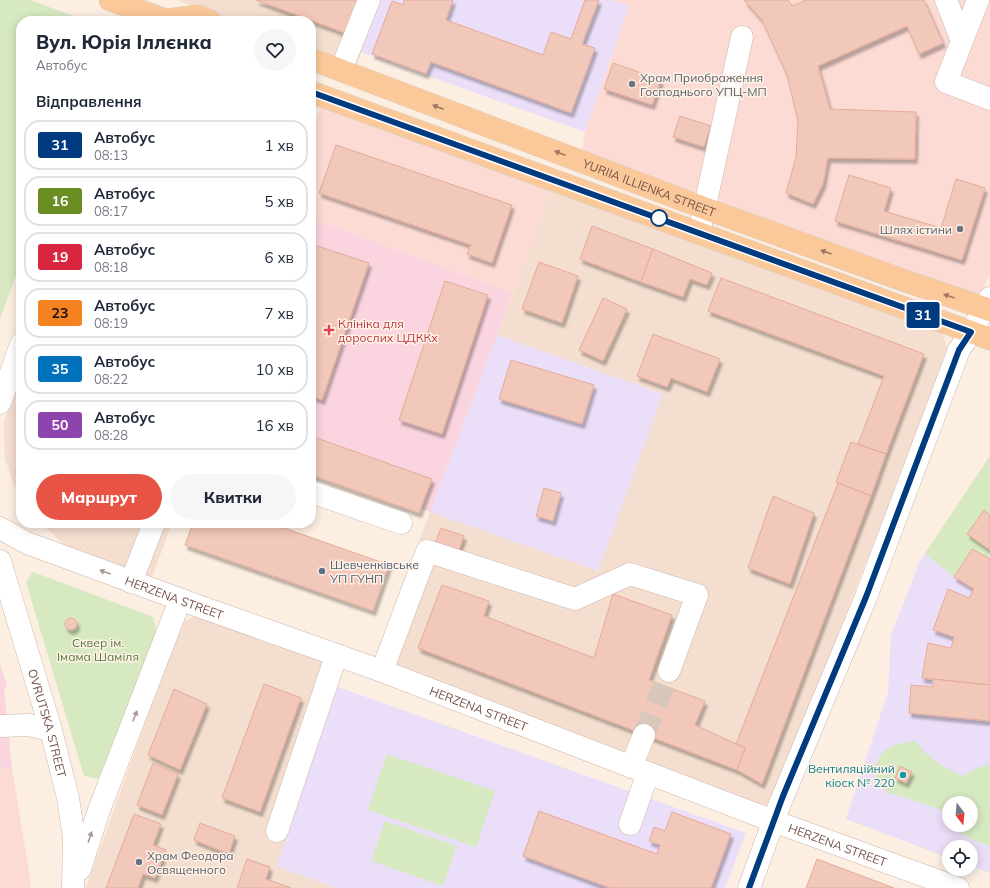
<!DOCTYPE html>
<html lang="uk">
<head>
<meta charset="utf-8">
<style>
  body { margin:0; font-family:Mulish,sans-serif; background:#f6f6f7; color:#1f2937; height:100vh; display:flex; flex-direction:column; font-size:15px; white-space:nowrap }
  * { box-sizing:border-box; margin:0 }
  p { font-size:13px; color:#747a83 }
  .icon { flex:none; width:22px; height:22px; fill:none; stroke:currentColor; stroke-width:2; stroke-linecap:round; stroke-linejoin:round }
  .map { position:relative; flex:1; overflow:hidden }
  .panel { position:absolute; left:16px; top:16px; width:300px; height:512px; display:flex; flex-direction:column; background:#fff; border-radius:16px; box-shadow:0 2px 10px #0003 }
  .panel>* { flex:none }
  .badge { padding:0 8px; border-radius:3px; font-size:14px; line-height:26px }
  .needle { width:26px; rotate:164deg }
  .controls { position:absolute; left:942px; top:796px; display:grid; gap:8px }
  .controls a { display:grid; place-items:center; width:36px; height:36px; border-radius:50%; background:#fff; box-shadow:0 2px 10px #0003; font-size:20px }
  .map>.badge { position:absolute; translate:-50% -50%; box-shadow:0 0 0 2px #fff }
  h2 { padding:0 20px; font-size:15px; line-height:36px }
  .round { display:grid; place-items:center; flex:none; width:42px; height:42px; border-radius:21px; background:#f6f6f7 }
  .summary { display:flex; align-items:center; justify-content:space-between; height:68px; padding:0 20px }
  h1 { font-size:19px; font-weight:800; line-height:30px }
  .button { display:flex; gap:8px; margin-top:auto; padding:8px 20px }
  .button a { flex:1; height:46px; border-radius:24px; background:#e75345; color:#fff; font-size:16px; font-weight:800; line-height:46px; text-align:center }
  .button a+a { background:#f6f6f7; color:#1f2937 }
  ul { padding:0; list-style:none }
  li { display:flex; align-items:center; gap:12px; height:50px; margin:0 8px 6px; padding:0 12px; border:2px solid #e0e1e3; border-radius:16px }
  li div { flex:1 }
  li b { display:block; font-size:15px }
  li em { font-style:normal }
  li .badge { min-width:44px; font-weight:700; text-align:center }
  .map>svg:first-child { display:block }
  .residential { fill:#f4decf }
  .commercial { fill:#fddbd5 }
  .education { fill:#ebdef8; fill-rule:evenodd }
  .medical { fill:#fad4de }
  .green { fill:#d6e9c0 }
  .building { fill:#f1c8b9; stroke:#e4ab99; filter:url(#shadow) }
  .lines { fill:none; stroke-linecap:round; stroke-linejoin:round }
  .minor-tunnel { stroke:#dac7bb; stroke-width:22; stroke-dasharray:22 11; stroke-linecap:butt }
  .minor-casing { stroke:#cfb6ab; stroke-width:23 }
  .major-casing { stroke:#d8cfcc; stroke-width:23 }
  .minor { stroke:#fff; stroke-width:22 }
  .major { stroke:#fbc999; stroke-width:22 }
  .oneway { fill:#9c7660 }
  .oneway2 { fill:#ab9791 }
  .line-casing { stroke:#fff; stroke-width:9 }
  .line { stroke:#003b80; stroke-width:6 }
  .worship-dot { fill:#6b7280; stroke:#fff2e7; stroke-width:1.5 }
  .stop-dot { fill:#fff; stroke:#003b80; stroke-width:2 }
  .health-dot { fill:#e0444e; stroke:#fff2e7; stroke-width:1.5 }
  .service-dot { fill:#5c6f8a; stroke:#fff2e7; stroke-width:1.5 }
  .culture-dot { fill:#0f9aa8; stroke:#fff2e7; stroke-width:1.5 }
  .labels { text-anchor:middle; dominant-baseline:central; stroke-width:3; stroke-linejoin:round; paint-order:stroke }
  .worship-label { font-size:12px; fill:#5b616d; stroke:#fff2e7; text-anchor:start }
  .street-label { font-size:12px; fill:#735248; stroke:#fff2e7 }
  .health-label { font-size:12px; fill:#be3a42; stroke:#fff2e7; text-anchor:start }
  .service-label { font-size:12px; fill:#4e5e75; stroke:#fff2e7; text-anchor:start }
  .park-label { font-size:12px; fill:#597940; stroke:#fff2e7 }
  .culture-label { font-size:12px; fill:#0d838f; stroke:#fff2e7; text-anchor:end }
</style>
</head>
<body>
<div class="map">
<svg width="990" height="888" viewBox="0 0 990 888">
  <defs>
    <filter id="shadow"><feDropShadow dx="2.5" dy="4.5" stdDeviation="1" flood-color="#0004"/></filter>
  </defs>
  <rect width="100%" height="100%" fill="#fceee1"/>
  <g class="residential">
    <path d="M178,0H380L356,66L311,50V21H232L181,2Z"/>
    <path d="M552,191L942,331L948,351L774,800L762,807L375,661L430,512Z"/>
    <path d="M21,376V495L13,482L5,459L4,435V421Z"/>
    <path d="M41,523H172L151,580L68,548Z"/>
    <path d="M194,616L341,666L338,687L277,866L336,888H86L180,625Z"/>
  </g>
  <g class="commercial">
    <path d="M614,0H990V272L980,298L582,150L585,132L629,6Z"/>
    <path d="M322,103L552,191L513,293L311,218V133Z"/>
    <path d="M0,768H12L31,883L29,888H0Z"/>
  </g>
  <g class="education">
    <path d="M380,0H612L629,6L585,132L361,52Z"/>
    <path d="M497,335L663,394L598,571L430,512Z"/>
    <path d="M990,456V873L971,866V847H949V858L846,819L888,692L891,635L920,561ZM949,803H971V825H949Z"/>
    <path d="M338,687L746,833L725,888H336L277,866Z"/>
  </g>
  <g class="medical">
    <path d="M311,218L513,293L430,512L311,472Z"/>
    <path d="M0,664L7,686L4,691L12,768H0Z"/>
  </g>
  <g class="green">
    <path d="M0,0H30L87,21H21V261L0,319Z"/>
    <path d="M990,456V515L984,510L967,533L990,550L989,559L972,549L954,577L925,554Z"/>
    <path d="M33,572L153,617L157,634L98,779L84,776L26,582Z"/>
    <path d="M916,741C930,762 943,765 963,776L979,767L990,765V846C976,842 963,837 953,825H971V803H949V814L945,811C931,806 917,802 903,797C898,796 890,794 886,791C867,777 875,752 895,745C901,742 909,742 916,741Z"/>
    <path d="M387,754L495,791L476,847L368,810Z"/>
    <path d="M385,821L457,846L443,886L371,861Z"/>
  </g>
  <g class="building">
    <path d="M256,0H357L345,33Z"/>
    <path d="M404,0H453L446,20L543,55L551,32L571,39L585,0H599L582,44L595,48L571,113L431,62L426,74L372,54L392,1L403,5Z"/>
    <path d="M744,0H788L792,6L806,0H924L943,43L919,54L907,26L818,66L830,109L916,112L915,159L828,158L823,184L813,204L786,193L796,157L798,121L787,75L762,20Z"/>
    <path d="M613,63L661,80L652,105L604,89Z"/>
    <path d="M680,116L711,126L704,147L673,137Z"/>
    <path d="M336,145L512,205L492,263L467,254L471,245L319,193Z"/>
    <path d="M849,175L891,188L884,211L941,228L956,179L985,188L962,260L835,221Z"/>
    <path d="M592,226L653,249L641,282L580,259Z"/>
    <path d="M311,244L369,263L322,400L311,396Z"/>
    <path d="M653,249L712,273L707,285L690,279L683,297L641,282Z"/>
    <path d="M539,262L578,276L562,323L522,309Z"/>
    <path d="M721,278L924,354L886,454L858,444L884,376L708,311Z"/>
    <path d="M445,281L488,295L442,434L399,420Z"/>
    <path d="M603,298L627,309L603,361L579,350Z"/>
    <path d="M653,334L720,359L707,392L671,378L667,387L637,376Z"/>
    <path d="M511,360L594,385L582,424L499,399Z"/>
    <path d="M311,436L432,479L419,513L311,475Z"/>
    <path d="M851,442L886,454L871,496L836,482Z"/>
    <path d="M838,483L871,496L762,784L737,770L745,748L736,744Z"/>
    <path d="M544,488L561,493L553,521L536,516Z"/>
    <path d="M773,496L814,513L790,584L748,568Z"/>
    <path d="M984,510L990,515V550L967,534Z"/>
    <path d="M193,523H270L389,565L373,611L185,545Z"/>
    <path d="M441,528L464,536L457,555L434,547Z"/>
    <path d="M972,549L990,559V685L922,678L928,643L951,648L954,637L933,630L948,589L969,598L974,589L954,577Z"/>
    <path d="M442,585L489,601L484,616L594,658L613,594L672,615L649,680L705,701L695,725L745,748L737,770L418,648Z"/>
    <circle cx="71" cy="624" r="6"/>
    <path d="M933,679L990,685V721L909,713L911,685L933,687Z"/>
    <path d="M264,684L301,698L260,812L222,798Z"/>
    <path d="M174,689L207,704L180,770L148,755Z"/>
    <path d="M153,763L178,774L162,815L137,805Z"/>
    <path d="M900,766L912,772L906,783L895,778Z"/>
    <path d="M539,811L657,854L660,845L649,841L654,827L665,831L672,812L731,834L711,888H610L523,856Z"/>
    <path d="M134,814L161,824L153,845L166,850L155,878L143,874L138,888H106Z"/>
    <path d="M200,823L235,836L229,854L194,840Z"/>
    <path d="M247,859L270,867L266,879L291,888H237Z"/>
    <path d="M817,859L894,888H806Z"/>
  </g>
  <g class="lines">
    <path class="minor-tunnel" d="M644,735L664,685"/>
    <g class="minor-casing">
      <g id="minor">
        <path d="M946,0L962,41"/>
        <path d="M978,0L946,82L990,99"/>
        <path d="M341,70L369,0"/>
        <path d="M699,233L742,37"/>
        <path d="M0,403L21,344"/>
        <path d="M311,492L401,523"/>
        <path id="s1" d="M0,528L27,543L201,607L382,671L773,821L958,888"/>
        <path id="s2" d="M0,561L51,730L68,798L74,837L73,888"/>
        <path d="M131,582L154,523"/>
        <path d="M382,671L427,551L575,599L630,574L697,595L669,671"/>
        <path d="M0,726L29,725L51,730"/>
        <path d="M631,767L644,735"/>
        <path d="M630,824L648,773"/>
        <path d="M277,831L336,656"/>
        <path d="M80,869L99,810L180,600"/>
        <path d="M749,888L779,806L866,597L959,350L971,332L990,298"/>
      </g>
    </g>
    <g class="major-casing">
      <g id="major">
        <path d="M110,0L166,20L198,16L210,21"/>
        <path id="s3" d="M311,59L704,208L894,277L990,310"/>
        <path d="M311,92L990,339"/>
      </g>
    </g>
    <use href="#minor" class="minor"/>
    <use href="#major" class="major"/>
  </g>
  <defs><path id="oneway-solid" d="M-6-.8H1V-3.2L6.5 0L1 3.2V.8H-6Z"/></defs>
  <g class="oneway">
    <use href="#oneway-solid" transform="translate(438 107) rotate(-159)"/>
    <use href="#oneway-solid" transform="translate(560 153) rotate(-159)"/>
    <use href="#oneway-solid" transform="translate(826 252) rotate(-160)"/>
    <use href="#oneway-solid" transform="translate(949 296) rotate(-161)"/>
  </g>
  <g class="oneway2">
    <use href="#oneway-solid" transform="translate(105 572) rotate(-160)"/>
    <use href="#oneway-solid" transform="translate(135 716) rotate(-69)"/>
    <use href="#oneway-solid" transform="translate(90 837) rotate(-72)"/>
  </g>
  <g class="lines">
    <g class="line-casing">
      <path id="line" d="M311,92L971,332L959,350L866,597L783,796L749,888"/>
    </g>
    <use href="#line" class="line"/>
  </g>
  <g class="worship-dot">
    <circle cx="632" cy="84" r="4"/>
    <circle cx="960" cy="229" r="4"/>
    <circle cx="139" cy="862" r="4"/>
  </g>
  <circle class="stop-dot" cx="659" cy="218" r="8"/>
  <path class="health-dot" d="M327 324h4v4h4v4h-4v4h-4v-4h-4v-4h4z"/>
  <circle class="service-dot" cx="322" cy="571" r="4"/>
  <circle class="culture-dot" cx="903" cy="775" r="4"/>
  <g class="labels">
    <g class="worship-label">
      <text x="640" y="77">Храм Приображення<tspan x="640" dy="14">Господнього УПЦ-МП</tspan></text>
      <text x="952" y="229" text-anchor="end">Шлях істини</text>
      <text x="147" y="855">Храм Феодора<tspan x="147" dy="14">Освященного</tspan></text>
    </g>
    <g class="street-label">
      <text stroke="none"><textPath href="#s3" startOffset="362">YURIIA ILLIENKA STREET</textPath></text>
      <text stroke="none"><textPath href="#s1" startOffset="188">HERZENA STREET</textPath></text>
      <text stroke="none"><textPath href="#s1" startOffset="512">HERZENA STREET</textPath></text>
      <text stroke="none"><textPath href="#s2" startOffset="169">OVRUTSKA STREET</textPath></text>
      <text stroke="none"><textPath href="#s1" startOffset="896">HERZENA STREET</textPath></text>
    </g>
    <g class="health-label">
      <text x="338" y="323">Клініка для<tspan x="338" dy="14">дорослих ЦДККх</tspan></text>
    </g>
    <g class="service-label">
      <text x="330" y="564">Шевченківське<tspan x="330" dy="14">УП ГУНП</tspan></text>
    </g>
    <g class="park-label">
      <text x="98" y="642">Сквер ім.<tspan x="98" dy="14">Імама Шаміля</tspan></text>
    </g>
    <g class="culture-label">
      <text x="895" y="768">Вентиляційний<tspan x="895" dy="14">кіоск № 220</tspan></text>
    </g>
  </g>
</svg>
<div class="controls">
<a><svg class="needle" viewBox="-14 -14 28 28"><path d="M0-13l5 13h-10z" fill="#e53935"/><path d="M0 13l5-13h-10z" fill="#747a83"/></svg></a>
<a><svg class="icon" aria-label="locate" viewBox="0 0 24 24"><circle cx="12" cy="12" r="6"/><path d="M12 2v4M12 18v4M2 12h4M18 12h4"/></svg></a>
</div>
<b class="badge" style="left:923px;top:315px;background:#003b80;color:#fff">31</b>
<section class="panel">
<div class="summary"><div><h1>Вул. Юрія Іллєнка</h1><p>Автобус</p></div><a class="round"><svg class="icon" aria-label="heart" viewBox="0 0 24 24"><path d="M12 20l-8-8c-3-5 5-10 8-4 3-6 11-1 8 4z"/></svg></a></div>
<h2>Відправлення</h2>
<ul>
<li><span class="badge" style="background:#003b80;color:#fff">31</span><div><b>Автобус</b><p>08:13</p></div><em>1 хв</em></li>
<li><span class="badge" style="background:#6b8e23;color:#fff">16</span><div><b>Автобус</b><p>08:17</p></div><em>5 хв</em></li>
<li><span class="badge" style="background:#d7263d;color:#fff">19</span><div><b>Автобус</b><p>08:18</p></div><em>6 хв</em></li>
<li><span class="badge" style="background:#f58220;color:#111">23</span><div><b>Автобус</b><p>08:19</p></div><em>7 хв</em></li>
<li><span class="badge" style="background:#0072bc;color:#fff">35</span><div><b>Автобус</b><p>08:22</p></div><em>10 хв</em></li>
<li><span class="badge" style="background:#8e44ad;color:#fff">50</span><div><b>Автобус</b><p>08:28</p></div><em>16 хв</em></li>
</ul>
<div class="button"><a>Маршрут</a><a>Квитки</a></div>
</section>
</div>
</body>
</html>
